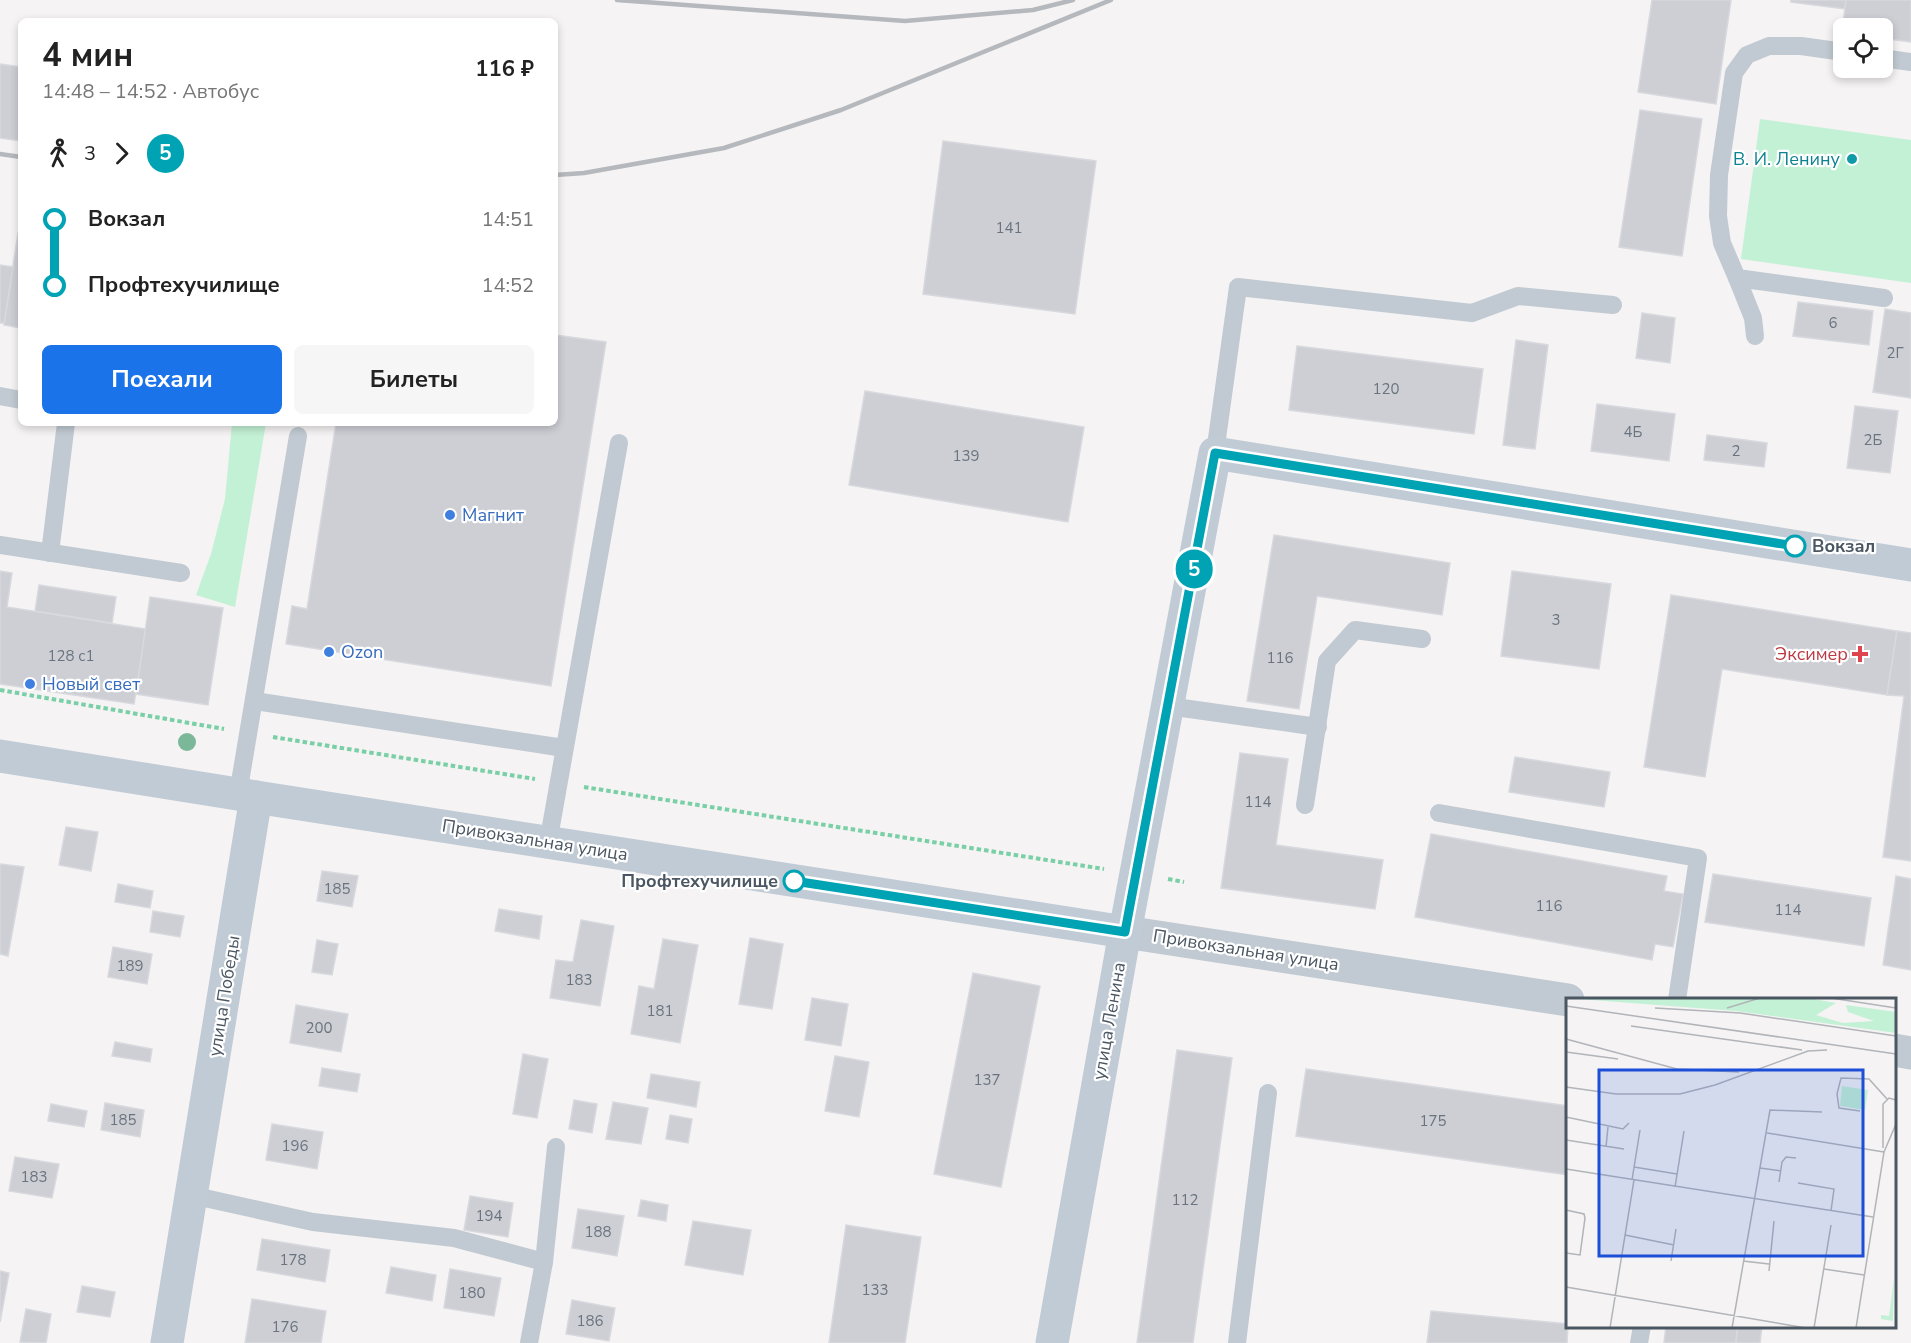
<!DOCTYPE html>
<html lang="ru">
<head>
<meta charset="utf-8">
<style>
  body { margin:0; font-family:"Nunito Sans",sans-serif; background:#f6f6f6; color:#222; height:100vh; display:flex; flex-direction:column; font-size:22px; white-space:nowrap }
  * { box-sizing:border-box; margin:0 }
  p { font-size:20px; color:#767676 }
  .icon { flex:none; width:33px; height:33px; fill:none; stroke:currentColor; stroke-width:2; stroke-linecap:round; stroke-linejoin:round }
  .map { position:relative; flex:1; overflow:hidden }
  .drawer { position:absolute; left:18px; top:18px; width:540px; height:408px; display:flex; flex-direction:column; background:#fff; border-radius:9px; box-shadow:0 3px 9px #0003 }
  .drawer>* { flex:none }
  .badge { padding:0 12px; border-radius:20px; font-size:21px; line-height:39px }
  .tools { position:absolute; left:1833px; top:18px; display:grid; gap:12px }
  .tools a { display:grid; place-items:center; width:60px; height:60px; border-radius:9px; background:#fff; box-shadow:0 3px 9px #0003; font-size:30px }
  .map>.badge { position:absolute; translate:-50% -50%; box-shadow:0 0 0 3px #fff }
  .legs { display:flex; align-items:center; gap:9px; height:66px; padding:0 24px; font-size:20px }
  .legs p { margin-inline-start:auto }
  .headline { display:flex; align-items:center; justify-content:space-between; height:102px; padding:0 24px }
  h1 { font-size:33px; font-weight:700; line-height:45px }
  .cta { display:flex; gap:12px; margin-top:auto; padding:12px 24px }
  .cta a { flex:1; height:69px; border-radius:9px; background:#1a73e8; color:#fff; font-size:24px; font-weight:700; line-height:69px; text-align:center }
  .cta a+a { background:#f6f6f6; color:#222 }
  ul { padding:0 24px; list-style:none }
  li { display:flex; align-items:center; gap:21px; height:66px; font-size:22px }
  li i { display:grid; place-items:center; width:9px; height:100%; margin:0 8px; background:currentColor }
  li i::after { content:''; width:15px; height:15px; margin:-8px; border:4px solid; border-radius:50%; background:#fff }
  li p { margin-inline-start:auto }
  li:first-child i { background:linear-gradient(#0000 50%,currentColor 0) }
  li:last-child i { background:linear-gradient(currentColor 50%,#0000 0) }
  .map>svg:first-child { display:block }
  .green { fill:#c3f1d5 }
  .building { fill:#cdcfd5; stroke:#d7d9de; stroke-width:1.5 }
  .lines { fill:none; stroke-linecap:round; stroke-linejoin:round }
  .path { stroke:#7ad0a6; stroke-width:4; stroke-dasharray:4.5 3; stroke-linecap:butt }
  .lane { stroke:#c1cad2; stroke-width:18 }
  .street { stroke:#c1cad2; stroke-width:33 }
  .secondary { stroke:#c1cbd6; stroke-width:33 }
  .rail { stroke:#b5b8bd; stroke-width:4.5 }
  .tree { fill:#7bb799 }
  .line-1-casing { stroke:#fff; stroke-width:14 }
  .line-1 { stroke:#00a3b4; stroke-width:9 }
  .culture-dot { fill:#0f9aa8; stroke:#fff; stroke-width:2 }
  .shop-dot { fill:#3f7fe0; stroke:#fff; stroke-width:2 }
  .stop-1-dot { fill:#fff; stroke:#00a3b4; stroke-width:3 }
  .health-dot { fill:#e0444e; stroke:#fff; stroke-width:2 }
  .labels { text-anchor:middle; dominant-baseline:central; stroke-width:4.5; stroke-linejoin:round; paint-order:stroke }
  .number-label { font-size:15px; fill:#6b747e }
  .culture-label { font-size:18px; fill:#0d838f; stroke:#fff; text-anchor:end }
  .shop-label { font-size:18px; fill:#366cbe; stroke:#fff; text-anchor:start }
  .stop-label { font-size:18px; font-weight:bold; fill:#4a5661; stroke:#fff; text-anchor:start }
  .health-label { font-size:18px; fill:#be3a42; stroke:#fff; text-anchor:end }
  .street-label { font-size:18px; fill:#4a5661; stroke:#fff }
  .inset-road { fill:none; stroke:#b1b4b9; stroke-width:1.5 }
  .view { fill:#1d4ed8; fill-opacity:0.15; stroke:#1d4ed8; stroke-width:3 }
  .inset-edge { fill:none; stroke:#4a5661; stroke-width:3 }
</style>
</head>
<body>
<div class="map">
<svg width="1911" height="1343" viewBox="0 0 1911 1343">
  <rect width="100%" height="100%" fill="#f5f3f3"/>
  <g class="green">
    <path d="M1760,119L1911,140V283L1741,259Z"/>
    <path d="M232,423H266L235,607L196,595L211,554L225,499Z"/>
  </g>
  <g class="building">
    <path d="M1652,0H1731L1716,104L1638,92Z"/>
    <path d="M1791,0H1846L1845,9L1791,2Z"/>
    <path d="M1846,0H1911V42L1882,38V28H1844V32H1842Z"/>
    <path d="M0,64L21,67V141L0,138Z"/>
    <path d="M1640,110L1702,119L1682,256L1619,247Z"/>
    <path d="M943,141L1096,161L1075,314L923,294Z"/>
    <path d="M18,233H21V328L4,325Z"/>
    <path d="M0,265L13,267L4,323H0Z"/>
    <path d="M1798,302L1873,311L1869,345L1793,336Z"/>
    <path d="M1885,309L1911,313V398L1873,392Z"/>
    <path d="M1642,313L1675,318L1670,363L1636,358Z"/>
    <path d="M555,335L606,342L551,686L286,644L292,606L307,609L336,423H555Z"/>
    <path d="M1516,340L1548,345L1535,449L1503,445Z"/>
    <path d="M1297,346L1483,369L1474,434L1289,410Z"/>
    <path d="M865,391L1084,427L1068,522L849,485Z"/>
    <path d="M1597,404L1675,414L1669,461L1591,451Z"/>
    <path d="M1855,406L1898,411L1890,473L1847,468Z"/>
    <path d="M1707,435L1767,443L1764,467L1704,460Z"/>
    <path d="M1274,535L1450,563L1442,615L1317,596L1299,709L1247,701Z"/>
    <path d="M0,571L12,573L7,607L146,629L134,704L0,684Z"/>
    <path d="M1512,571L1611,584L1599,669L1501,656Z"/>
    <path d="M39,585L116,597L112,623L35,611Z"/>
    <path d="M1671,595L1897,631L1887,695L1722,669L1705,777L1644,767Z"/>
    <path d="M150,597L223,608L208,705L136,694Z"/>
    <path d="M1897,631L1911,633V861L1883,857L1904,696L1887,695Z"/>
    <path d="M1240,753L1288,759L1276,845L1383,860L1375,909L1221,888Z"/>
    <path d="M1515,757L1610,772L1604,807L1509,792Z"/>
    <path d="M66,827L98,832L91,871L59,865Z"/>
    <path d="M1431,834L1667,876L1664,891L1683,894L1673,947L1655,944L1652,960L1415,917Z"/>
    <path d="M0,864L24,867L8,956L0,954Z"/>
    <path d="M322,871L358,876L352,907L317,901Z"/>
    <path d="M1713,874L1871,898L1864,946L1705,922Z"/>
    <path d="M1896,876L1911,879V970L1883,965Z"/>
    <path d="M118,884L153,891L150,908L115,902Z"/>
    <path d="M499,909L542,916L539,939L495,931Z"/>
    <path d="M153,911L184,916L180,937L150,932Z"/>
    <path d="M581,920L614,926L600,1006L550,998L556,960L573,962Z"/>
    <path d="M750,938L783,944L772,1009L739,1004Z"/>
    <path d="M663,939L698,945L680,1043L631,1034L639,986L654,989Z"/>
    <path d="M317,940L338,944L332,975L312,972Z"/>
    <path d="M113,947L152,954L147,984L108,977Z"/>
    <path d="M973,973L1040,986L1001,1187L934,1174Z"/>
    <path d="M812,998L848,1004L841,1046L805,1040Z"/>
    <path d="M296,1005L348,1014L341,1052L290,1043Z"/>
    <path d="M115,1042L152,1049L150,1062L112,1056Z"/>
    <path d="M1177,1050L1232,1058L1193,1343H1137Z"/>
    <path d="M523,1054L548,1059L537,1118L513,1114Z"/>
    <path d="M835,1056L869,1062L859,1117L825,1111Z"/>
    <path d="M322,1068L360,1074L357,1092L319,1086Z"/>
    <path d="M1306,1069L1568,1106V1175L1296,1136Z"/>
    <path d="M651,1074L700,1082L696,1107L647,1098Z"/>
    <path d="M574,1100L597,1104L592,1133L569,1129Z"/>
    <path d="M613,1102L648,1108L641,1144L606,1139Z"/>
    <path d="M105,1103L144,1110L140,1137L101,1130Z"/>
    <path d="M51,1104L87,1111L84,1127L48,1121Z"/>
    <path d="M670,1115L692,1119L688,1143L666,1139Z"/>
    <path d="M272,1124L323,1132L317,1169L266,1160Z"/>
    <path d="M15,1157L59,1164L52,1198L9,1191Z"/>
    <path d="M470,1196L513,1203L508,1237L464,1230Z"/>
    <path d="M641,1200L668,1205L666,1221L638,1216Z"/>
    <path d="M578,1209L624,1216L617,1256L572,1248Z"/>
    <path d="M693,1221L751,1230L743,1275L685,1265Z"/>
    <path d="M846,1225L921,1237L905,1343H829Z"/>
    <path d="M262,1239L330,1250L325,1282L257,1270Z"/>
    <path d="M391,1267L436,1275L432,1301L386,1293Z"/>
    <path d="M450,1269L501,1278L494,1316L444,1308Z"/>
    <path d="M0,1271L9,1273L0,1322Z"/>
    <path d="M82,1286L115,1292L110,1317L77,1312Z"/>
    <path d="M252,1299L326,1311L321,1343H245Z"/>
    <path d="M572,1300L615,1308L609,1341L566,1334Z"/>
    <path d="M26,1309L51,1314L46,1343L20,1342Z"/>
    <path d="M1431,1311L1568,1324L1567,1343H1427Z"/>
    <path d="M1666,1326H1738L1736,1343H1664Z"/>
    <path d="M1738,1326H1762L1760,1343H1736Z"/>
  </g>
  <g class="lines">
    <g class="path">
      <path d="M0,690L224,729"/>
      <path d="M273,737L535,779"/>
      <path d="M584,787L1104,869"/>
      <path d="M1168,879L1184,882"/>
    </g>
    <g class="lane">
      <path d="M1844,52L1801,46H1769L1747,55L1734,73L1719,175L1718,216L1722,243L1737,278L1884,298"/>
      <path d="M1882,58L1911,62"/>
      <path d="M1737,278L1753,318L1755,336"/>
      <path d="M0,396L21,400"/>
      <path d="M1215,453L1238,287L1472,313L1518,296L1613,305"/>
      <path d="M0,545L181,573"/>
      <path d="M50,553L66,423"/>
      <path d="M254,701L564,748"/>
      <path d="M1168,706L1318,727"/>
      <path d="M238,794L298,436"/>
      <path d="M1305,805L1327,661L1355,630L1422,639"/>
      <path d="M1439,813L1698,858L1677,1000"/>
      <path d="M548,843L619,443"/>
      <path d="M191,1195L313,1222L454,1238L544,1262"/>
      <path d="M529,1343L544,1262L556,1147"/>
      <path d="M1237,1343L1268,1093"/>
      <path d="M1639,1343L1642,1326"/>
    </g>
    <g class="street">
      <path d="M1125,932L1568,1000"/>
      <path d="M1894,1050L1911,1053"/>
    </g>
    <g class="secondary">
      <path d="M0,756L256,797L1125,932"/>
      <path d="M167,1343L256,797"/>
      <path d="M1052,1343L1125,932L1215,453L1911,565"/>
    </g>
    <g class="rail">
      <path d="M617,0L905,21L1033,10L1073,0"/>
      <path d="M0,154L21,157"/>
      <path d="M555,175L584,173L724,148L841,110L1111,0"/>
    </g>
  </g>
  <circle class="tree" cx="187" cy="742" r="9"/>
  <g class="lines">
    <g class="line-1-casing">
      <path id="line-1" d="M794,881L1125,932L1215,453L1795,546"/>
    </g>
    <use href="#line-1" class="line-1"/>
  </g>
  <circle class="culture-dot" cx="1852" cy="159" r="6"/>
  <g class="shop-dot">
    <circle cx="450" cy="515" r="6"/>
    <circle cx="329" cy="652" r="6"/>
    <circle cx="30" cy="684" r="6"/>
  </g>
  <g class="stop-1-dot">
    <circle cx="1795" cy="546" r="10"/>
    <circle cx="794" cy="881" r="10"/>
  </g>
  <path class="health-dot" d="M1857 645h6v6h6v6h-6v6h-6v-6h-6v-6h6z"/>
  <g class="labels">
    <g class="number-label">
      <text x="1009" y="228">141</text>
      <text x="1833" y="323">6</text>
      <text x="1895" y="353">2Г</text>
      <text x="1386" y="389">120</text>
      <text x="1633" y="432">4Б</text>
      <text x="1873" y="440">2Б</text>
      <text x="1736" y="451">2</text>
      <text x="966" y="456">139</text>
      <text x="1556" y="620">3</text>
      <text x="71" y="656">128 с1</text>
      <text x="1280" y="658">116</text>
      <text x="1258" y="802">114</text>
      <text x="337" y="889">185</text>
      <text x="1549" y="906">116</text>
      <text x="1788" y="910">114</text>
      <text x="130" y="966">189</text>
      <text x="579" y="980">183</text>
      <text x="660" y="1011">181</text>
      <text x="319" y="1028">200</text>
      <text x="987" y="1080">137</text>
      <text x="123" y="1120">185</text>
      <text x="1433" y="1121">175</text>
      <text x="295" y="1146">196</text>
      <text x="34" y="1177">183</text>
      <text x="1185" y="1200">112</text>
      <text x="489" y="1216">194</text>
      <text x="598" y="1232">188</text>
      <text x="293" y="1260">178</text>
      <text x="875" y="1290">133</text>
      <text x="472" y="1293">180</text>
      <text x="590" y="1321">186</text>
      <text x="285" y="1327">176</text>
    </g>
    <g class="culture-label">
      <text x="1840" y="159">В. И. Ленину</text>
    </g>
    <g class="shop-label">
      <text x="462" y="515">Магнит</text>
      <text x="341" y="652">Ozon</text>
      <text x="42" y="684">Новый свет</text>
    </g>
    <g class="stop-label">
      <text x="1812" y="546">Вокзал</text>
      <text x="778" y="881" text-anchor="end">Профтехучилище</text>
    </g>
    <g class="health-label">
      <text x="1848" y="654">Эксимер</text>
    </g>
    <g class="street-label">
      <text transform="translate(535 840) rotate(9)">Привокзальная улица</text>
      <text transform="translate(1246 950) rotate(9)">Привокзальная улица</text>
      <text transform="translate(224 996) rotate(-81)">улица Победы</text>
      <text transform="translate(1109 1021) rotate(-80)">улица Ленина</text>
    </g>
  </g>
  <g transform="translate(1566 998)">
    <rect width="330" height="330" fill="#f5f3f3"/>
    <path d="M0,0H242L270,5L250,17L277,25L308,23L282,14L280,7L330,14V35L170,13ZM276,88L302,92L299,112L274,108ZM328,281L327,323L315,321V317L323,318Z" fill="#c3f1d5"/>
    <path class="inset-road" d="M265,0L330,10M0,8L330,56M89,10L174,15L330,38M161,10L194,0M65,28L236,52M0,41L111,71L173,74M0,54L52,61M0,89L50,96H114L149,87L242,53L261,52M294,113L273,110L271,96L275,80L303,81L321,101M0,119L57,131L63,125M201,135L318,154M0,142L58,151M40,149L42,129M317,150V106L323,100L330,102M68,169L111,176M194,170L215,173M0,171L307,219M66,182L74,132M213,184L216,164L220,159L230,160M232,185L268,191L265,213M109,189L118,133M0,212L18,216L19,220L14,257L0,255M59,237L108,247M105,263L110,231M177,263L203,266M258,271L298,277M203,273L208,223M0,289L240,330M44,330L68,182M166,330L204,112L256,114M248,330L265,227M290,330L318,154L330,126"/>
    <path class="view" d="M33,72H297V258H33Z"/>
    <rect width="330" height="330" class="inset-edge"/>
  </g>
</svg>
<div class="tools">
<a><svg class="icon" aria-label="locate" viewBox="0 0 24 24"><circle cx="12" cy="12" r="6"/><path d="M12 2v4M12 18v4M2 12h4M18 12h4"/></svg></a>
</div>
<b class="badge" style="left:1194px;top:569px;background:#00a3b4;color:#fff">5</b>
<section class="drawer">
<div class="headline"><div><h1>4 мин</h1><p>14:48 – 14:52 · Автобус</p></div><b>116 ₽</b></div>
<div class="legs"><svg class="icon" aria-label="walk" viewBox="0 0 24 24"><circle cx="13" cy="4" r="2"/><path d="M13 8l-2 6 4 7M11 14l-3 7M7 12l3-4h3l4 4"/></svg>3<svg class="icon" aria-label="forward" viewBox="0 0 24 24"><path d="M9 5l7 7-7 7"/></svg><b class="badge" style="background:#00a3b4;color:#fff">5</b></div>
<ul>
<li><i style="color:#00a3b4"></i><b>Вокзал</b><p>14:51</p></li>
<li><i style="color:#00a3b4"></i><b>Профтехучилище</b><p>14:52</p></li>
</ul>
<div class="cta"><a>Поехали</a><a>Билеты</a></div>
</section>
</div>
</body>
</html>
